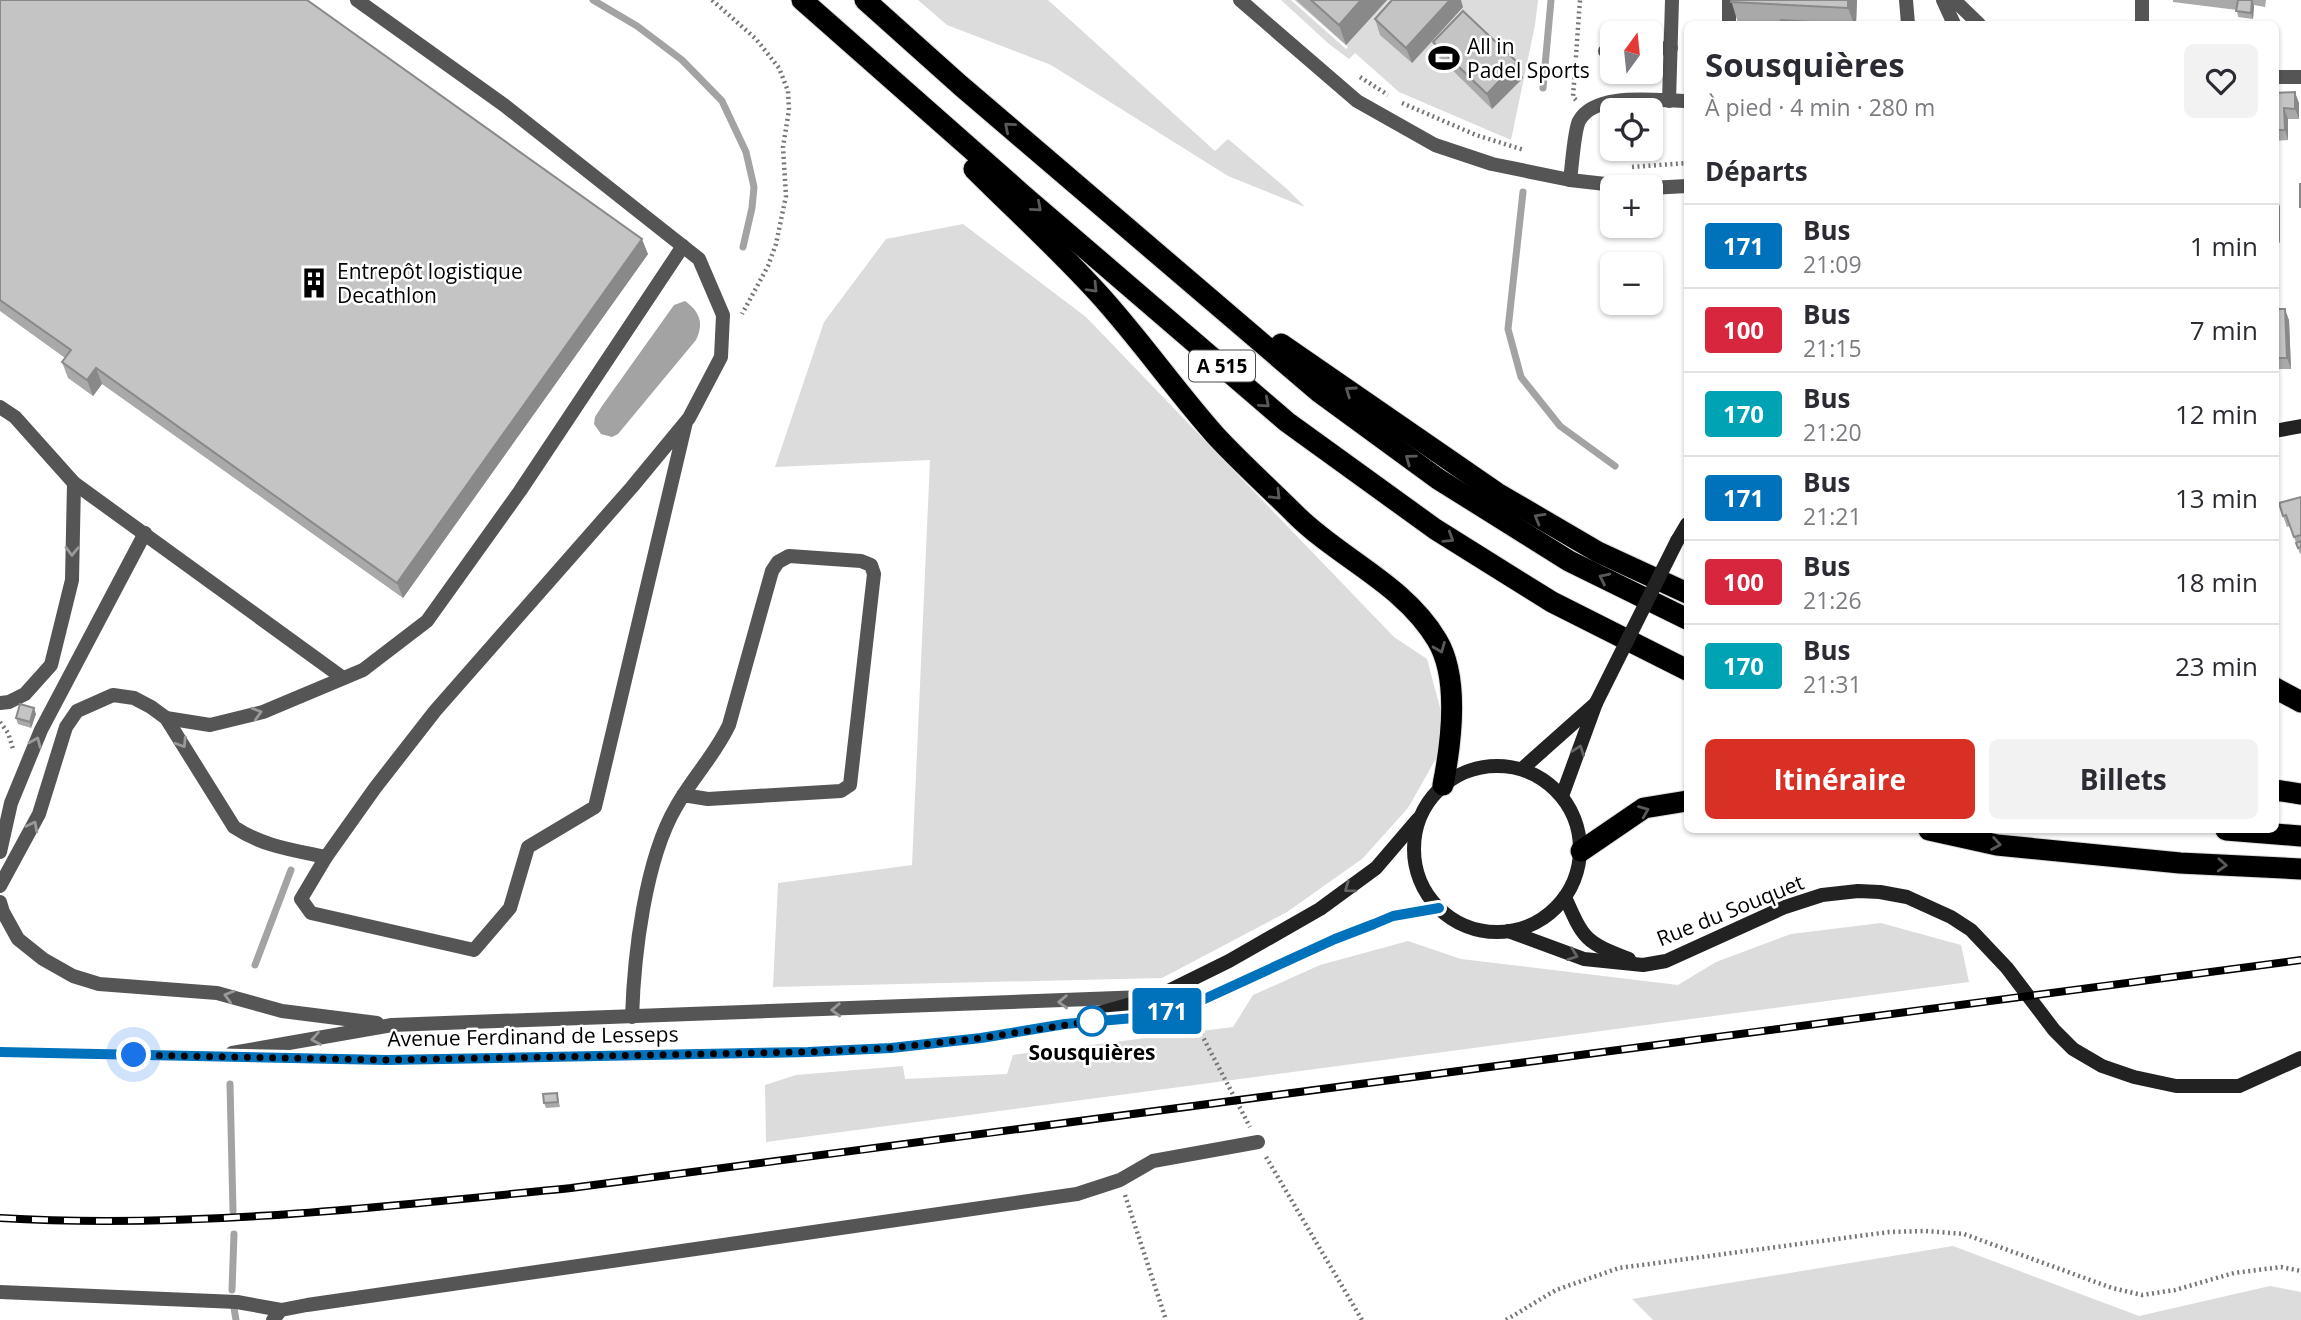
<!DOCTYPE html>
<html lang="fr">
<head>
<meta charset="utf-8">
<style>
  body { margin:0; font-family:"Open Sans",sans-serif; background:#f2f2f3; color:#2b2b33; height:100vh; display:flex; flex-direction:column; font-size:26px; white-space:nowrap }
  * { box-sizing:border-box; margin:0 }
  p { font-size:23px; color:#7c7c81 }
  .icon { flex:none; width:38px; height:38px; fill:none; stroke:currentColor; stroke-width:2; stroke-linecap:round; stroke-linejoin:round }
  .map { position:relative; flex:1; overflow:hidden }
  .side { position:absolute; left:1684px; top:21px; width:595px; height:812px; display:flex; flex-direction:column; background:#fff; border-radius:10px; box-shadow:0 2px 5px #0004 }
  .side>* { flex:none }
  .badge { padding:0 14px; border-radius:5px; font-size:24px; line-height:46px }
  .needle { width:46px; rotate:15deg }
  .tools { position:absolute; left:1600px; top:21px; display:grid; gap:14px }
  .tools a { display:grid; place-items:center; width:63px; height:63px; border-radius:10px; background:#fff; box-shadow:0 2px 5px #0004; font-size:35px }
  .you { position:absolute; width:35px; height:35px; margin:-18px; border:5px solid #fff; border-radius:50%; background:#1a73e8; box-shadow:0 0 0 10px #1a73e833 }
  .map>.badge { position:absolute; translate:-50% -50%; box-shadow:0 0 0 4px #fff }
  h2 { padding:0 21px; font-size:26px; line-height:63px }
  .round { display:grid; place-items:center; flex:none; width:74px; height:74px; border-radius:10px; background:#f2f2f3 }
  .head { display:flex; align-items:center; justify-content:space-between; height:119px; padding:0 21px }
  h1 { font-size:33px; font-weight:700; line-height:52px }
  .button { display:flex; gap:14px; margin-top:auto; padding:14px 21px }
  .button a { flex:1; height:80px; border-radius:10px; background:#d93025; color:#fff; font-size:28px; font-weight:700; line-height:80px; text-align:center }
  .button a+a { background:#f2f2f3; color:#2b2b33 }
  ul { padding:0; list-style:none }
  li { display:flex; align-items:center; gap:21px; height:84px; padding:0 21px; border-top:2px solid #e1e1e2 }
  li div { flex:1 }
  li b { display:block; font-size:26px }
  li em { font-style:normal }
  li .badge { min-width:77px; font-weight:700; text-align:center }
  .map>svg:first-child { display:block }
  .green { fill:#dcdcdc }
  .water { fill:#a3a3a3 }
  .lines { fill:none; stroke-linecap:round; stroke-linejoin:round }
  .stream { stroke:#a3a3a3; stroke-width:7 }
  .highway-casing { stroke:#dbdbdb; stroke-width:23 }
  .path { stroke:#777; stroke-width:4.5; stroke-dasharray:2 3.5; stroke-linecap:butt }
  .lane { stroke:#555; stroke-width:14 }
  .street { stroke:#555; stroke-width:14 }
  .secondary { stroke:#222; stroke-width:14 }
  .highway { stroke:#000; stroke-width:21 }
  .rail-casing { stroke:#000; stroke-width:8 }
  .rail { stroke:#fff; stroke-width:5; stroke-dasharray:16; stroke-linecap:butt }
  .secondary-bridge { stroke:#222; stroke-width:14 }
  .wall { fill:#a9a9a9 }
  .shaded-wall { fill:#898989 }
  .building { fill:#c4c4c4; stroke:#898989; stroke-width:2 }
  .oneway { stroke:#595959 }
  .oneway2 { stroke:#999 }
  .oneway3 { stroke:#646464 }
  .line-casing { stroke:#fff; stroke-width:16 }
  .line { stroke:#0072bc; stroke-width:10 }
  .walk { stroke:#000; stroke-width:7; stroke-dasharray:0 12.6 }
  .stop-dot { fill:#fff; stroke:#0072bc; stroke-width:3.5 }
  .labels { text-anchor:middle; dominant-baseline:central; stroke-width:5; stroke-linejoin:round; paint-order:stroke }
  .shield { fill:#fff; stroke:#4c4c4c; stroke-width:2 }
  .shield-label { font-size:19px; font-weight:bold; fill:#000 }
  .poi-label { font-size:21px; fill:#000; stroke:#fff; text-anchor:start }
  .street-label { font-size:21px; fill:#000; stroke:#fff }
  .stop-label { font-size:21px; font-weight:bold; fill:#000; stroke:#fff }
</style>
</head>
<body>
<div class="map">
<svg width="2301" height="1320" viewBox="0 0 2301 1320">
  <rect width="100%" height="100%" fill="#fff"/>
  <g class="green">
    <path d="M918,0H1048L1215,151L1228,139L1287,189L1305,207L1228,176L1051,65L947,25Z"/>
    <path d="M1281,0H1291L1346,49L1348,47L1294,0H1538L1535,25L1511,140L1399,92L1355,53L1349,59L1329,44Z"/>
    <path d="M963,224L1086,317L1394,637L1427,659L1442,715L1438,755L1408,808L1362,859L1287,912L1162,978L773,987L778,883L912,865L930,460L775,467L824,322L886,239Z"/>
    <path d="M1881,923L1961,945L1969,982L766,1142L765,1085L796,1075L903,1066L905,1079L1007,1074L1013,1055L1233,1027L1253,995L1320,965L1408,941L1461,959L1678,985L1716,962L1791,934Z"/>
    <path d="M1953,1246L2139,1316L2270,1286L2301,1292V1320H1653L1632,1299Z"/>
  </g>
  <path class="water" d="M685,301C700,312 704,323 696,340L618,434L612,437L601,434L594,424L595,417L602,406L674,305Z"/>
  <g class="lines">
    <g class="stream">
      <path d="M593,0L637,26L682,60L722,101L746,152L754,187L752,208L743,247"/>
      <path d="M1543,88L1551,0"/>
      <path d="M1523,192L1508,329L1521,377L1560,426L1615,466"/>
      <path d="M255,965L291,870"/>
      <path d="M230,1084L233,1211"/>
      <path d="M232,1290L234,1234"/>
      <path d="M234,1308L236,1320"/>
    </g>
    <g class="highway-casing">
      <g id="highway">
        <path d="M802,0L1023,195L1287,422L1435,529L1552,602L1687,670"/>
        <path d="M865,0L960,85L1319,392L1438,479L1569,561L1687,619"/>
        <path d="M974,169C1015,210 1059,250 1098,293C1140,339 1175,390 1216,436C1241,463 1269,488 1295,514C1340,559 1404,584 1437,640C1460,678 1451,744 1443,785"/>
        <path d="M1281,344L1497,493L1598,552L1687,593"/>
        <path d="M2275,688L2301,702"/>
        <path d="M2275,790L2301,794"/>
        <path d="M1929,830L1997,845L2180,863L2301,869"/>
        <path d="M2226,830L2301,836"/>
        <path d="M1581,851L1644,808L1687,801"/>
      </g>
    </g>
    <g class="path">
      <path d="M712,0L756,39L779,68L788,91L789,110L783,147L786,196L776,244L768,266L742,314"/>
      <path d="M1360,77L1388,95"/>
      <path d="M1576,100L1573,97L1580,0"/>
      <path d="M1402,103L1476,135L1524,150"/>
      <path d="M1632,167L1687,163"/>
      <path d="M0,722L8,733L13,749"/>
      <path d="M1196,1024L1250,1127"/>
      <path d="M1266,1157L1362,1320"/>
      <path d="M1125,1195L1166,1320"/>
      <path d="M1506,1320L1556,1290L1619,1268L1889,1232L1926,1231L1964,1234L2112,1288L2142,1295L2175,1290L2234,1273L2281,1267L2301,1271"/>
    </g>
    <g class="lane">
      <path d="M357,0L504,105L699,259L723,315L721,357L689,418L632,487L435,711L375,788L326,857L301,899L311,913L474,950L510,908L528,847L595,807L686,422"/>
      <path d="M1240,0L1357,101L1435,145L1492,164L1570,180L1632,187"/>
      <path d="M1906,0L1908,24"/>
      <path d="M1729,24V0"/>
      <path d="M1650,49L1671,48"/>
      <path d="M1605,51H1612"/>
      <path d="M1669,101L1672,0"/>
      <path d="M1570,180C1572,167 1574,131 1579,121C1595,91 1657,101 1687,101"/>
      <path d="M1650,188L1687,186"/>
      <path d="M0,407L15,417L74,483L343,678"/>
      <path d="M0,703L9,702L25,694L51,665L72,580L74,483"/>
      <path d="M166,718L210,725L263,712L363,670L427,621L520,491L683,246"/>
      <path d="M0,852L11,803L41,730L145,533"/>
      <path d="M0,886L39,814L66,727L77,711L113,695L134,698L151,707L166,718L234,827C262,846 293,850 326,857"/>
      <path d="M0,902L3,912L18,939L43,959L73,976L99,984L217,993L282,1011L377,1023"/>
      <path d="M632,1017C634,955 645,860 676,807C692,778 715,755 729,725L772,571L778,562L789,556L861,561L871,565L874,574L850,785L841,791L708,799L683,795"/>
      <path d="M232,1053L392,1025L1144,997"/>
      <path d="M0,1292L237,1302L281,1310"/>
    </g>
    <g class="street">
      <path d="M1943,0L1954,24"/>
      <path d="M1954,0L1979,24"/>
      <path d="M2142,24V0"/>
      <path d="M2275,77H2301"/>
      <path d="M273,1320L281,1310L307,1305L1077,1194L1120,1180L1153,1161L1258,1142"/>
    </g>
    <g class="secondary">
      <path d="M2275,431L2301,426"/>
      <path d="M1677,541L1687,524"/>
      <circle cx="1497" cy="849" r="83"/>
      <path d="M1522,769L1595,704"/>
      <path d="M1562,796L1596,703"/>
      <path d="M1565,897C1584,940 1585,942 1629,959"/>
      <path d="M1508,931L1584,959L1643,965L1666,961L1785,907L1822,895L1858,891L1880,892L1907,897L1951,917L1971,930L2007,968L2054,1030L2073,1049L2102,1066L2134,1077L2176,1086H2239L2301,1058"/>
      <path d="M1096,1014L1156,997L1229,961L1320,909L1376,868L1418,819"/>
      <path d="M0,1052L387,1060L808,1052L891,1048L981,1038L1065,1024L1134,1018L1187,1008L1335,939L1393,916L1439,908"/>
    </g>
    <use href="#highway" class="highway"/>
    <g class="rail-casing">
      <path id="rail" d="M0,1218C191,1229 381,1207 571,1188L2301,960"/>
    </g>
    <use href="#rail" class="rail"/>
    <path class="secondary-bridge" d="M1596,703L1677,541"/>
  </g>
  <g class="wall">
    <path d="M0,0L648,254L403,598L102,384L93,396L68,378L62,362L65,358L0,311Z"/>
    <path d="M1296,0H1387L1346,45Z"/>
    <path d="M1731,0H1857L1856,24H1768L1738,23Z"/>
    <path d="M2173,0H2266L2265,7L2254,5L2253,19L2238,17L2237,10L2173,2Z"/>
    <path d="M1463,7L1412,63L1380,35L1375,19Z"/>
    <path d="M1433,42L1523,78L1492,109L1439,57Z"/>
    <path d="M2275,93L2299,103V119H2288V140L2275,141Z"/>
    <path d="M2275,193L2280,207V243H2275Z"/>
    <path d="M2275,309L2289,320L2291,369H2275Z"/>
    <path d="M2301,497V553L2300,554L2290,526L2287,527L2283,516Z"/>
    <path d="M36,714L31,728L18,724L16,718Z"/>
    <path d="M557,1093L560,1107L546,1108L544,1103Z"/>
  </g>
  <g class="shaded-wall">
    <path d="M1361,0H1387L1346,45L1339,25Z"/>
    <path d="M1450,0H1461L1463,7L1412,63L1406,48Z"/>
    <path d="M1848,0H1857L1856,24H1854L1848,8Z"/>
    <path d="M2252,0L2254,6L2253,19L2251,13Z"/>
    <path d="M1517,62L1523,78L1492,109L1487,94Z"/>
    <path d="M2295,92L2299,103V119L2295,109Z"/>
    <path d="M2284,108L2288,119V140L2285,130Z"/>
    <path d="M2275,193L2280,207V243L2275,230Z"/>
    <path d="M642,239L648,254L403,598L397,583Z"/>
    <path d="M2285,309L2289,320L2291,369L2287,358Z"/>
    <path d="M96,368L102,384L93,396L87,380Z"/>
    <path d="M34,708L36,714L31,728L30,722Z"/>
  </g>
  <g class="building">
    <path d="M0,0H307L642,239L397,583L96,368L87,380L62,362L71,350L0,300Z"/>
    <path d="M1311,0H1361L1339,25Z"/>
    <path d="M1392,0H1450L1406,48L1375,19Z"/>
    <path d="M1731,0H1848V8L1731,2Z"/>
    <path d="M2238,0H2252L2251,13L2236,11Z"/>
    <path d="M1463,11L1517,62L1487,94L1433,42Z"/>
    <path d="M1781,20L1809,22V24H1781Z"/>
    <path d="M2295,92V109L2284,108L2285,130H2275V93Z"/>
    <rect x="2300" y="184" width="1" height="23"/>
    <path d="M2275,309H2285L2287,358H2275Z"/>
    <path d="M2301,497V535L2294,537L2286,515L2283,516L2279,503Z"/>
    <path d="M2301,541V547L2298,548L2296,543Z"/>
    <path d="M20,704L34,708L30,722L16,718Z"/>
    <path d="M557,1093L558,1102L544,1103L543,1094Z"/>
  </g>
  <defs><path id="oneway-chevron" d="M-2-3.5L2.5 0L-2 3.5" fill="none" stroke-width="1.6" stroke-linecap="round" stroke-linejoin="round" transform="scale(1.75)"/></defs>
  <g class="oneway">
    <use href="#oneway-chevron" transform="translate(1009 127) rotate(-139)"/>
    <use href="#oneway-chevron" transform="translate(1037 207) rotate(41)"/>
    <use href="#oneway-chevron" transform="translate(1093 288) rotate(46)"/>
    <use href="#oneway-chevron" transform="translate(1350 391) rotate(-145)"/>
    <use href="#oneway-chevron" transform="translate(1265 403) rotate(41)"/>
    <use href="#oneway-chevron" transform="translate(1410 459) rotate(-144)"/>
    <use href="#oneway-chevron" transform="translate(1276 495) rotate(45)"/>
    <use href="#oneway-chevron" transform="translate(1539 518) rotate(-150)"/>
    <use href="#oneway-chevron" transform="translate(1449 538) rotate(32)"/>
    <use href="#oneway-chevron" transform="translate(1604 578) rotate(-154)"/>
    <use href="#oneway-chevron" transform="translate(1440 648) rotate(68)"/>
    <use href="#oneway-chevron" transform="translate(1644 811) rotate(-22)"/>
    <use href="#oneway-chevron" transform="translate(1996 844) rotate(10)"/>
    <use href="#oneway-chevron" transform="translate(2222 865) rotate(3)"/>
  </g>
  <g class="oneway2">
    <use href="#oneway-chevron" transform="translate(72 551) rotate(91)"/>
    <use href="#oneway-chevron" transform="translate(257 713) rotate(-16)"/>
    <use href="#oneway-chevron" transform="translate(36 742) rotate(-67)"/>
    <use href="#oneway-chevron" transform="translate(182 743) rotate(58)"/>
    <use href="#oneway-chevron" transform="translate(33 826) rotate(-63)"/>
    <use href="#oneway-chevron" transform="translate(229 996) rotate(-164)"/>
    <use href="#oneway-chevron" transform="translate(1063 1002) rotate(178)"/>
    <use href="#oneway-chevron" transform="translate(836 1010) rotate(178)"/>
    <use href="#oneway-chevron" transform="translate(316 1039) rotate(170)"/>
  </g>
  <g class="oneway3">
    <use href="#oneway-chevron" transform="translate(1579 750) rotate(-70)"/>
    <use href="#oneway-chevron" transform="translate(1349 888) rotate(144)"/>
    <use href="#oneway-chevron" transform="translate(1573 955) rotate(20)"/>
  </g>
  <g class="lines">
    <g class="line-casing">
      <path id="line" d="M0,1052L387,1060L808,1052L891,1048L981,1038L1065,1024L1134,1018L1187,1007L1335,939L1374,924L1393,916L1439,908"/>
    </g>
    <use href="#line" class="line"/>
    <path class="walk" d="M134,1055L387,1060L808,1052L891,1048L981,1038L1092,1021"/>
  </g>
  <defs>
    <g id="stadium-bare" transform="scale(2.415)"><path d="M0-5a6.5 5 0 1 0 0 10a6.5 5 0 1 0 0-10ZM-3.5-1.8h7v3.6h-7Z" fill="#000" stroke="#fff" stroke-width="2.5" paint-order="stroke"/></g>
    <g id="building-bare" transform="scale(2.415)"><path d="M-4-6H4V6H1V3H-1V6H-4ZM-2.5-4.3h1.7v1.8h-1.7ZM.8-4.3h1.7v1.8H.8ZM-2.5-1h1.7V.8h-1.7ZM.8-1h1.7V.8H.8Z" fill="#000" stroke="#fff" stroke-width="2.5" paint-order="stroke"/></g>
  </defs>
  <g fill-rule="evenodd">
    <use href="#stadium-bare" x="1444" y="58"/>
    <use href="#building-bare" x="314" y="283"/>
  </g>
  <circle class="stop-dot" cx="1092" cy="1021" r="14"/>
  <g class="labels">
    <rect class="shield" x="1189" y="350.5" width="66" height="31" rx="5"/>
    <g class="shield-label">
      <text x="1222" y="366">A 515</text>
    </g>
    <g class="poi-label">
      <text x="1467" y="46">All in<tspan x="1467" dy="24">Padel Sports</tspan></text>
      <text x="337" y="271">Entrepôt logistique<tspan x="337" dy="24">Decathlon</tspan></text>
    </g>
    <g class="street-label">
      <text transform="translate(1730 910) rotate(-22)">Rue du Souquet</text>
      <text transform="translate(533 1036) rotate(-1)">Avenue Ferdinand de Lesseps</text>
    </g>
    <g class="stop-label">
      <text x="1092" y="1052">Sousquières</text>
    </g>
  </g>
</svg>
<div class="tools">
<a><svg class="needle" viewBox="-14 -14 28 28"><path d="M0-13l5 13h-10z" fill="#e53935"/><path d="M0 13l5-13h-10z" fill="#7c7c81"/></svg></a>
<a><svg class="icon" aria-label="locate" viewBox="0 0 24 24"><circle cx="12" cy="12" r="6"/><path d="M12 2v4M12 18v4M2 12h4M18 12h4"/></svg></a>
<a>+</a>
<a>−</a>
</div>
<div class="you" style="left:134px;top:1055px"></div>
<b class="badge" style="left:1167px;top:1011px;background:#0072bc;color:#fff">171</b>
<section class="side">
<div class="head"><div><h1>Sousquières</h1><p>À pied · 4 min · 280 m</p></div><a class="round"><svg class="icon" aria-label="heart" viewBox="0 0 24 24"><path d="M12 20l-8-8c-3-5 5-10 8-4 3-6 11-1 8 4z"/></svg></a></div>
<h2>Départs</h2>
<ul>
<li><span class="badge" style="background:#0072bc;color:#fff">171</span><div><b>Bus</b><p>21:09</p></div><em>1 min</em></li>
<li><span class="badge" style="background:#d7263d;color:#fff">100</span><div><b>Bus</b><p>21:15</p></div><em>7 min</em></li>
<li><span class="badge" style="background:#00a3b4;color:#fff">170</span><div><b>Bus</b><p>21:20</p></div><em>12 min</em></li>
<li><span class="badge" style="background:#0072bc;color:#fff">171</span><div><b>Bus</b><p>21:21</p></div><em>13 min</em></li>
<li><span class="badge" style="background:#d7263d;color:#fff">100</span><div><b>Bus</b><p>21:26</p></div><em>18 min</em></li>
<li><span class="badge" style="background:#00a3b4;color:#fff">170</span><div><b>Bus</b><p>21:31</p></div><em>23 min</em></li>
</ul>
<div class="button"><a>Itinéraire</a><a>Billets</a></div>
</section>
</div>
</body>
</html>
